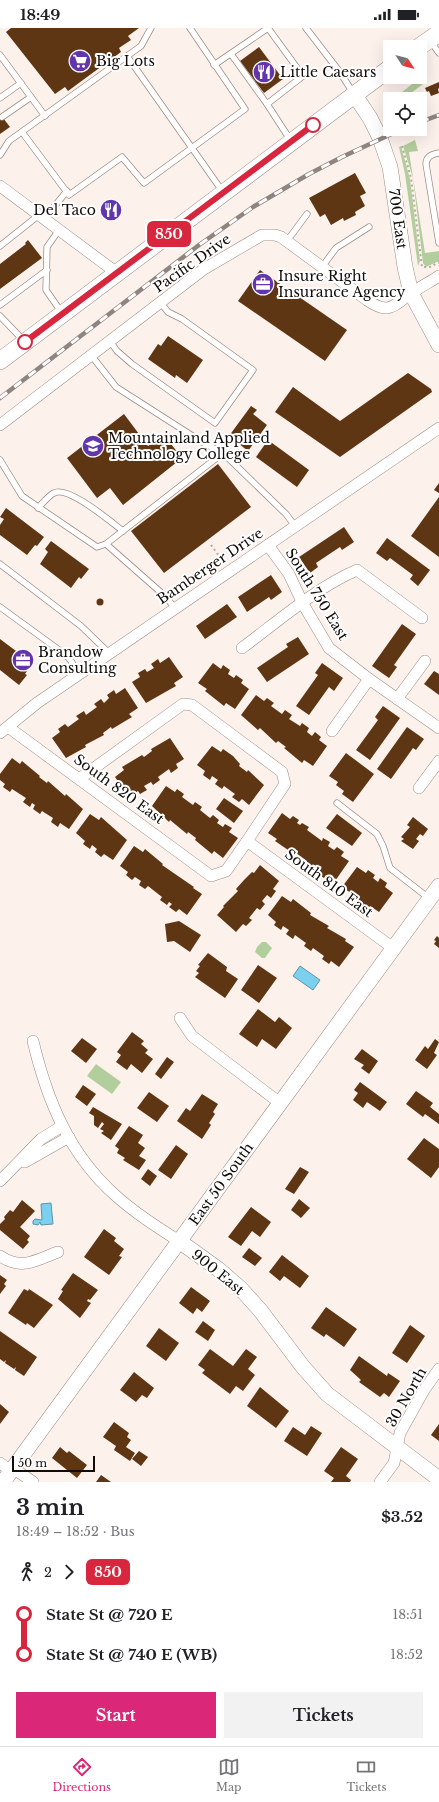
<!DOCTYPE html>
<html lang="en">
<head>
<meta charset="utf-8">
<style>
  body { margin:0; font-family:"Libre Baskerville",serif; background:#f2f2f2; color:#202124; height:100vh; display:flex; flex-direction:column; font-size:15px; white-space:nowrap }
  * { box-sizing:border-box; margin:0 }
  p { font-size:13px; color:#757577 }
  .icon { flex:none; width:22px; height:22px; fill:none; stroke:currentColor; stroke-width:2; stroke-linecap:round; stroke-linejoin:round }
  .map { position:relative; height:1454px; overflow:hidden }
  .drawer { display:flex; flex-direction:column; background:#fff; flex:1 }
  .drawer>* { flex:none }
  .badge { padding:0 8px; border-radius:6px; font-size:14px; line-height:26px }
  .needle { width:26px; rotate:126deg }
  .fabs { position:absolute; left:383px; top:12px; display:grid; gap:8px }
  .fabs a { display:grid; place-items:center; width:44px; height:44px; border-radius:0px; background:#fff; box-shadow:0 4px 16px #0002; font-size:20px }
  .scale { position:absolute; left:12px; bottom:10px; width:83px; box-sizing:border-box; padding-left:4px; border:2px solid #120c09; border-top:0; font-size:11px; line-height:14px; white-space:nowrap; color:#120c09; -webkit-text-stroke:3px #fff; paint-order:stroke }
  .map>.badge { position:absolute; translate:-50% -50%; box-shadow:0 0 0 2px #fff }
  .legs { display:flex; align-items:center; gap:6px; height:44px; padding:0 16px; font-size:13px }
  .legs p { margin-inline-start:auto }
  .head { display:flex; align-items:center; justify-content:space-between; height:68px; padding:0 16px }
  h1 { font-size:22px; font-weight:800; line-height:30px }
  .button { display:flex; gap:8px; margin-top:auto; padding:8px 16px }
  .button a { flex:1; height:46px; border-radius:0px; background:#db2777; color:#fff; font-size:16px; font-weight:800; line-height:46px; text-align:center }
  .button a+a { background:#f2f2f2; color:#202124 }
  ul { padding:0 16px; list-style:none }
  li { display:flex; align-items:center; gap:14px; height:40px; font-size:15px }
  li i { display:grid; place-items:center; width:6px; height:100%; margin:0 5px; background:currentColor }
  li i::after { content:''; width:10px; height:10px; margin:-5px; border:3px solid; border-radius:50%; background:#fff }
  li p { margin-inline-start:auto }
  li:first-child i { background:linear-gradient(#0000 50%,currentColor 0) }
  li:last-child i { background:linear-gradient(currentColor 50%,#0000 0) }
  .status { display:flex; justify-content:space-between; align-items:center; height:28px; padding:0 20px; background:#fff; direction:ltr }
  .status svg { height:11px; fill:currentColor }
  .dock { display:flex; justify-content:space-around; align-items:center; height:56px; border-top:1px solid #e0e0e0; background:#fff; font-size:11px; color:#757577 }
  .dock a { display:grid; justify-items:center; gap:2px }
  .dock .selected { color:#db2777 }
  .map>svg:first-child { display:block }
  .green { fill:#b3ce9d }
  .water { fill:#7bd0ef; stroke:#5c95aa }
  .building { fill:#5e3613 }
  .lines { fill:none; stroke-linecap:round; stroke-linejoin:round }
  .lane-casing { stroke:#9f8c85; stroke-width:7 }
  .street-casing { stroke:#9f8c85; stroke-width:12 }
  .secondary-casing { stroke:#9f8c85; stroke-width:16 }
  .primary-casing { stroke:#9f8c85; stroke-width:18 }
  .path { stroke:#b5aba7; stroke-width:2; stroke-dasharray:2 3; stroke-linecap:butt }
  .lane { stroke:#fff; stroke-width:5.5 }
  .street { stroke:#fff; stroke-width:11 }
  .secondary { stroke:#fff; stroke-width:15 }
  .primary { stroke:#fff; stroke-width:17 }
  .rail-casing { stroke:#8e8581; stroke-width:4.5 }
  .rail { stroke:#fff; stroke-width:3; stroke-dasharray:9; stroke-linecap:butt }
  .line-1-casing { stroke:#fff; stroke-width:9 }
  .line-1 { stroke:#d7263d; stroke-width:6 }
  .stop-1-dot { fill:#fff; stroke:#d7263d; stroke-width:2 }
  .labels { text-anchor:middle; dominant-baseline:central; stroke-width:4; stroke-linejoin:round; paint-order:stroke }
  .poi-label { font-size:14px; fill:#120c09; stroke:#fff; text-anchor:start }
  .street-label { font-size:14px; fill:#120c09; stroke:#fff }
</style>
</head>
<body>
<div class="status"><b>18:49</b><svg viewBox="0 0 49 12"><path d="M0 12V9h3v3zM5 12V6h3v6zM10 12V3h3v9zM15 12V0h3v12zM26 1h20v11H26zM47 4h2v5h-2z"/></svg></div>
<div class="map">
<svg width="439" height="1454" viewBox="0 0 439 1454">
  <rect width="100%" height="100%" fill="#fdf1ec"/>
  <g class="green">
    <path d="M416,53L417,55L420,53L423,56L403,71H393Z"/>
    <path d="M415,112L418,123L409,124L425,225L439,223V233L426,239L423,235L413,150L403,118Z"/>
    <path d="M401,118L410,151L420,233L418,238L405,146L399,119Z"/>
    <path d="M262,914H266L272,920L265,930H262L255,924L257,919Z"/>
    <path d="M96,1036L121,1054L112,1066L87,1048Z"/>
  </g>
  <g class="water">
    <path d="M300,938L320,952L313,962L293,948Z"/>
    <path d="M51,1175L53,1196L41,1197L40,1194L38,1197L33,1196V1193L35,1191L42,1192L41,1176Z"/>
  </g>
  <g class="building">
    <path d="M11,0H139L128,8L131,12L119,20L121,24L68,63L65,59L55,66L6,4Z"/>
    <path d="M259,19L283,51L264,65L240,33Z"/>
    <path d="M439,54V60L438,61L439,65L431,68L429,63L427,64L425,60Z"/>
    <path d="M0,86L10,99L0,106Z"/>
    <path d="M355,145L366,165L360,168L365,178L355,184L356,187L344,193L343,190L331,197L325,186L320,189L309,170Z"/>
    <path d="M28,212L42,230L0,261V236L26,216L25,215Z"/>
    <path d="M260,242L347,302L325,333L238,273Z"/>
    <path d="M168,308L203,332L187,355L176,347L175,350L148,331L158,316L161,318Z"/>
    <path d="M408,345L431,361L432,364L340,429L275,384L293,359L340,393Z"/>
    <path d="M251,378L257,382L253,386L267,397L248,423L229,408Z"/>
    <path d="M124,386L148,418L164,407L182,430L123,477L110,460L97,470L67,430Z"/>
    <path d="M268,412L309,442L297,459L256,429Z"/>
    <path d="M218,436L251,479L164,545L131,503Z"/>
    <path d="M439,455V465L434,462Z"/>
    <path d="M439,469V529L411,508Z"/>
    <path d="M6,480L44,509L37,518L35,517L27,527L0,507V497L4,491L0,489Z"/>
    <path d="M344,499L354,514L342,522L340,519L316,535L318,539L310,545L299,529Z"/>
    <path d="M387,510L430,542L418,558L410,551L413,547L390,530L387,533L376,525Z"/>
    <path d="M51,513L89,541L81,551L79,549L71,560L40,536L48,524L45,521Z"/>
    <path d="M271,547L282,564L271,572L269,569L247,584L238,569Z"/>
    <circle cx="100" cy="574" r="3.5"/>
    <path d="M227,576L237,589L205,611L196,598Z"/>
    <path d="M402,596L416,606L394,637L397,639L389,650L372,638Z"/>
    <path d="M298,609L309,626L267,654L257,640L288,619L286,616Z"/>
    <path d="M0,611L32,635L25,646L27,647L19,657L0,642Z"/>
    <path d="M169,629L183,649L174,655L176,658L146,675L132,654L140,649L138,645L145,641L147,644L154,640L151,636L158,631L160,635Z"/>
    <path d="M213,635L221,641L223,637L230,642L228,646L234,650L236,647L243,652L241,655L249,661L235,681L226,675L224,678L205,663L207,661L198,655Z"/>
    <path d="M322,635L343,650L334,663L329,659L309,687L296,678L318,647L315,645Z"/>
    <path d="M434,643L439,646V667L424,656Z"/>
    <path d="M125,660L138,680L129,686L132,689L112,701L111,699L103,705L104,707L85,717L86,719L66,730L52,710L60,704L58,701L65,696L68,699L79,691L76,688L84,683L86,687L97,679L94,676L101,671L104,675L109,670L107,667L114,662L116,666Z"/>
    <path d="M256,667L264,673L267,670L274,675L271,678L282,686L285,682L292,687L289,691L300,698L302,695L309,700L307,704L312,708L315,704L321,709L319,712L327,718L313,738L304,732L302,735L284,720L286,719L278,713L276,715L260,700L258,702L241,687Z"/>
    <path d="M383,678L400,690L370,732L356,722L378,692L375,689Z"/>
    <path d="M407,699L424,711L416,722L413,720L391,751L377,741Z"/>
    <path d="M170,710L184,731L176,736L178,740L171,745L169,741L158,749L160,752L153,757L151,754L144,758L147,762L140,766L138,763L129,769L115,749L124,742L122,739L142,727L144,729L152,723L151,721Z"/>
    <path d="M212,718L221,724L223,721L233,728L240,736L239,738L247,744L248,742L264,757L249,777L242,771L239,774L232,769L235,766L224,758L222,761L215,756L218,752L212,748L210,752L203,747L205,743L197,737Z"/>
    <path d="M346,725L374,746L353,774L342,766L344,763L336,757L338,754L329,748Z"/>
    <path d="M12,730L20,736L22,733L40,748L39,749L47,755L48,753L65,768L66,766L83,781L69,801L60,795L58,799L51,794L53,790L42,783L40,786L33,781L35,777L32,775L30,779L23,774L26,770L12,761L10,764L3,759L5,756L0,752V746Z"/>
    <path d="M166,758L175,764L177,761L184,766L182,769L193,777L195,774L202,779L200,782L210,790L213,787L219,792L217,795L223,799L225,796L232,800L229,804L238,810L223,830L214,823L212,826L195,812L196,810L188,804L187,806L170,792L169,794L152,778Z"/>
    <path d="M224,770L243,783L234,795L216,781Z"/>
    <path d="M282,785L290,791L293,788L299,792L297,795L300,797L302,795L309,799L307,802L322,813L323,810L330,814L328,818L334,822L337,819L344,824L341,828L349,833L335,853L326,847L324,850L314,843L306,835L307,833L292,822L291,824L275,813L277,811L268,805Z"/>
    <path d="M90,786L99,792L101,789L127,812L113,832L104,826L101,829L95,824L97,821L92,817L90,821L83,816L85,813L76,805Z"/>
    <path d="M337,786L362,805L352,818L326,800Z"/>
    <path d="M413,789L428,801L423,808L420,806L416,811L419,813L413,821L401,813L404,811L401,809L410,799L407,797Z"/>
    <path d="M134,818L143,824L145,821L163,836L162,837L194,859L193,860L202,866L187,887L179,881L176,884L169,879L172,876L169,874L167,877L160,872L162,869L148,858L145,861L139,857L141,853L135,849L132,852L126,847L128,844L120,838Z"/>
    <path d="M260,837L279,853L273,861L276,863L271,870L267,867L262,873L265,876L260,882L257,880L249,890L252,892L246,898L243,896L236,904L217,887L224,879L223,878L238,863L236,861L244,852L252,844L254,845Z"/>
    <path d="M357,839L366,845L368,842L375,847L373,850L378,854L380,850L387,855L385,859L393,865L379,884L370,878L368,881L358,874L350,867L351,865L342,859Z"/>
    <path d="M282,868L291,874L293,871L311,885L310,887L329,898L327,900L346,911L345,913L354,919L339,939L331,933L329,936L322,931L324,928L313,920L311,923L304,918L306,915L295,907L293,911L286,906L289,902L283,898L281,902L274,897L276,894L268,887Z"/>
    <path d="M179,893L201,907L190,924L174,913L167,914L165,896Z"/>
    <path d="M437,908L439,910V920L434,916L436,913L434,912Z"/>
    <path d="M208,925L227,939L226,943L238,951L225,970L195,949L199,945L196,943L200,938L198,937Z"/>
    <path d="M258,937L277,950L259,975L241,962Z"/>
    <path d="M258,981L275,994L279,989L292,1000L276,1021L262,1011L257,1019L239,1006Z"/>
    <path d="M132,1004L144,1013L141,1016L148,1022L145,1025L153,1031L142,1045L131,1036L127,1042L116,1034L121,1027L117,1024Z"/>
    <path d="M82,1010L97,1021L86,1035L71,1023Z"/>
    <path d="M435,1011L439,1014L434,1025L437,1027L427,1041L415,1032L425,1018L428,1021Z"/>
    <path d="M362,1021L378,1033L369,1046L361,1040L364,1037L354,1031Z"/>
    <path d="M167,1029L174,1034L161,1051L155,1046Z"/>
    <path d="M360,1054L387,1074L380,1083L367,1074L363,1080L353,1072L358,1065L354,1062Z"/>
    <path d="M83,1057L96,1066L87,1078L75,1069Z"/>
    <path d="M416,1063L433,1075L430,1079L439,1086V1096L425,1086L423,1089L406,1076Z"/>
    <path d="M149,1064L169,1078L157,1094L137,1080Z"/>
    <path d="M202,1066L218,1076L213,1084L215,1086L209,1095L211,1097L202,1111L177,1093L186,1080L190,1083Z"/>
    <path d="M93,1079L122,1096L111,1112L101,1105L104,1103L100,1101L104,1096L102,1094L98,1100L94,1097V1088L89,1085Z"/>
    <path d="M129,1098L143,1107L138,1115L145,1120L139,1128L146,1132L139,1142L123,1132L125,1130L117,1125L119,1121L115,1118Z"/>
    <path d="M424,1110L439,1121V1139L431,1150L407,1131Z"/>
    <path d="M176,1117L188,1126L171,1151L158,1142Z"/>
    <path d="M300,1139L309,1144L294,1166L285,1161Z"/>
    <path d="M148,1141L157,1148L150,1158L141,1151Z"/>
    <path d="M299,1171L310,1180L301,1190L291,1182Z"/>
    <path d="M22,1172L35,1183L20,1199L30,1208L27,1212L29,1214L23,1221L0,1202V1196L5,1191L4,1189L10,1182L13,1184Z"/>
    <path d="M251,1179L271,1194L260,1209L252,1203L241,1218L228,1209Z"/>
    <path d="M104,1201L116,1210L114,1213L124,1221L119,1228L122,1229L109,1247L84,1229Z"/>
    <path d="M249,1220L262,1230L255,1238L242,1229Z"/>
    <path d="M282,1227L309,1248L300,1260L284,1248L280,1253L269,1244Z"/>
    <path d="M73,1245L98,1262L90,1272L88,1271L87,1273L91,1275L80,1290L58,1271L63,1263L61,1262Z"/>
    <path d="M0,1247L7,1252L4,1256L6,1258L0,1266Z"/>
    <path d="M191,1259L210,1273L202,1284L197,1280L193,1286L179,1275Z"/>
    <path d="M24,1261L28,1263L29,1261L53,1277L34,1300L27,1295L26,1297L8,1285Z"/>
    <path d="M326,1279L357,1301L344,1319L326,1306L324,1309L311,1300Z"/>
    <path d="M203,1293L215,1302L208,1313L195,1304Z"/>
    <path d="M410,1297L425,1308L407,1335L392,1325Z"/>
    <path d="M159,1300L179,1315L166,1333L146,1318Z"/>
    <path d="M0,1303L37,1329L24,1348L15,1342L16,1339L14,1341L5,1335L6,1332L4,1334L0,1331Z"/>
    <path d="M210,1321L233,1338L246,1321L257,1329L248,1341L255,1347L243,1363L236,1358L230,1366L202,1345L205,1342L198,1337Z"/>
    <path d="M359,1328L387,1348L388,1345L400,1353L389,1369L384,1365L380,1369L359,1354L361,1352L350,1342Z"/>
    <path d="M134,1344L154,1360L147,1370L142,1367L136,1374L120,1362Z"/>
    <path d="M260,1359L289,1383L276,1400L247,1378Z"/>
    <path d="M0,1376L9,1384L0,1396Z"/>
    <path d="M114,1394L129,1405L127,1409L131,1412L126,1419L135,1425L130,1433L114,1422L116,1418L103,1409Z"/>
    <path d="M439,1396V1413L431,1407Z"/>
    <path d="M311,1398L322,1405L307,1428L284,1413L293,1399L305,1407Z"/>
    <path d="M60,1419L67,1425L69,1423L87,1437L77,1450L52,1430Z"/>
    <path d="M341,1419L358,1431L346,1448L351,1452L350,1454H331L334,1450L324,1443Z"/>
    <path d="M139,1423L148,1429L141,1438L132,1431Z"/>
    <path d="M101,1447L111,1454H96Z"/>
  </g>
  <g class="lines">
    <g class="lane-casing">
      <g id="lane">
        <path d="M306,0L339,43L354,66"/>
        <path d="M431,14L439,25"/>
        <path d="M231,26L267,76"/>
        <path d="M0,27L45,88"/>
        <path d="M127,28L223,164"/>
        <path d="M214,37L268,0L303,48L267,76L291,113"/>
        <path d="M0,70L21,55"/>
        <path d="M2,89L31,69"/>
        <path d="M22,104L69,167L122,129L144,155L245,81L190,0"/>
        <path d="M439,125C432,126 426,129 426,136L439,215"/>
        <path d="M0,127L9,113L141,18L151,0"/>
        <path d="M44,191L67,163"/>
        <path d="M59,202L47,219L46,262L62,285"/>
        <path d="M287,213L307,186"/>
        <path d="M0,218L39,187"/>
        <path d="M322,239L336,220L369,199"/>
        <path d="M0,277L47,242"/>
        <path d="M0,288L23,312"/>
        <path d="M110,313L117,323L132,336L215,395L253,342L182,291L168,284L160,274"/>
        <path d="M91,327L116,359L202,414L223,425"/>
        <path d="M0,432L22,468L97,519L106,516"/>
        <path d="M38,480C43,475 48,468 54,465C68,457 111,494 123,503"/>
        <path d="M0,536L81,598L109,625"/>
        <path d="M0,579L66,627L71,633L79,646"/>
        <path d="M175,580L165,568L106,516L223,425L286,486L295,498"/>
        <path d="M337,775L377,806L383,818L390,840L430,871"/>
      </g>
    </g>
    <g class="street-casing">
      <g id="street">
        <path d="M0,158L117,245"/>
        <path d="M0,397L204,241L262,207H275L281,209L367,272C390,288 393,277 412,265C420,259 430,254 439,248"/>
        <path d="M268,517L289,546L303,576L329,620L369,651L439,700"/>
        <path d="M242,620C277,594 317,559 357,542L422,590"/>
        <path d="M397,671L425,633"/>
        <path d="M8,699L211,848L226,843L247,813L285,756L282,744L192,677L183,676L79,751"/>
        <path d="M332,703L369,651"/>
        <path d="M0,705L37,675L439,400"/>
        <path d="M419,760L439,733"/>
        <path d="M247,813L393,920"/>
        <path d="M180,990L192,1008L280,1075"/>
        <path d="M33,1013C47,1072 69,1126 115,1167C135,1185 157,1199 179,1213"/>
        <path d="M25,1134L69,1109"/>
        <path d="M0,1153L41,1111L62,1098"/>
        <path d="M0,1228C22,1243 36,1232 58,1224"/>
        <path d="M0,1435L11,1443"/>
        <path d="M13,1440L33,1454"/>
        <path d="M380,1454L394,1435L400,1405L424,1362L439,1341"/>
      </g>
    </g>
    <g class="secondary-casing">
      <g id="secondary">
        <path d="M354,66L370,90L380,110L390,139L405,239L411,265L439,317"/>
        <path d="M179,1213L218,1241L241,1261L260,1282L303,1339L327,1366L439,1451"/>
        <path d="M3,1454L439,858"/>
      </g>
    </g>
    <g class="primary-casing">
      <g id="primary">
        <path d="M419,19L439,5"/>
        <path d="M0,333L390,40"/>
      </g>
    </g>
    <g class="path">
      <path d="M402,118L411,150L422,239H430L439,234"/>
      <path d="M211,517L222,532"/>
    </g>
    <use href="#lane" class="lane"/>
    <use href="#street" class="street"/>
    <use href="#secondary" class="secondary"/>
    <use href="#primary" class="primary"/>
    <g class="rail-casing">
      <g id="rail">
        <path d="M420,94L439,87"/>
        <path d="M0,370L199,217L253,179L309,146L342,129L402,101"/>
      </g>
    </g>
    <use href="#rail" class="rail"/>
  </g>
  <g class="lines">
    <g class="line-1-casing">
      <path id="line-1" d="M25,314L313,97"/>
    </g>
    <use href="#line-1" class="line-1"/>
  </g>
  <defs>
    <g id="supermarket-disc" transform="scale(1.15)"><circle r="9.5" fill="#6335ad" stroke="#fff"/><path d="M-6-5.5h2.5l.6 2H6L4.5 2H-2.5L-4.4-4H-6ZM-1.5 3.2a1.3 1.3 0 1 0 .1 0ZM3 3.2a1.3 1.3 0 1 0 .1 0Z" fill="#fff"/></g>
    <g id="restaurant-disc" transform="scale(1.15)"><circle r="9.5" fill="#6335ad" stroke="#fff"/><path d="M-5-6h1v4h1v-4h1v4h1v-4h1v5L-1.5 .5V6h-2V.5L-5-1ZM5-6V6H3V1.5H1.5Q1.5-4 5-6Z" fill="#fff"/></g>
    <g id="office-disc" transform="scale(1.15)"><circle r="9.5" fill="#6335ad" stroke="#fff"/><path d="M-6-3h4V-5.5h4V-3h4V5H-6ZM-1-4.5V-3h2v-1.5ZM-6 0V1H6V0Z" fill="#fff"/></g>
    <g id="university-disc" transform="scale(1.15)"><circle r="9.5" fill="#6335ad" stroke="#fff"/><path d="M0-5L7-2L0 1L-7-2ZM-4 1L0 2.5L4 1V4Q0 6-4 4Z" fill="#fff"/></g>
  </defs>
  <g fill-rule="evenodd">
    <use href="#supermarket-disc" x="80" y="33"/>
    <use href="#restaurant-disc" x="264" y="44"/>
    <use href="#restaurant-disc" x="111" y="182"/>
    <use href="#office-disc" x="263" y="256"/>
    <use href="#university-disc" x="93" y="418"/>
    <use href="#office-disc" x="23" y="632"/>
  </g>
  <g class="stop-1-dot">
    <circle cx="313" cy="97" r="7"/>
    <circle cx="25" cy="314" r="7"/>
  </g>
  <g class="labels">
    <g class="poi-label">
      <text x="96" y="33">Big Lots</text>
      <text x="280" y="44">Little Caesars</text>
      <text x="96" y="182" text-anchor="end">Del Taco</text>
      <text x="278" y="248">Insure Right<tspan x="278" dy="16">Insurance Agency</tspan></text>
      <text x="108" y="410">Mountainland Applied<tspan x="108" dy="16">Technology College</tspan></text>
      <text x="38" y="624">Brandow<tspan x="38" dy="16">Consulting</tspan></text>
    </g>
    <g class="street-label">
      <text transform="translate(398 191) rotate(82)">700 East</text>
      <text transform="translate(192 235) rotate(-35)">Pacific Drive</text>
      <text transform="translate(210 538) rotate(-34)">Bamberger Drive</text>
      <text transform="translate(317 566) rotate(58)">South 750 East</text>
      <text transform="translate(119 761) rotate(36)">South 820 East</text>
      <text transform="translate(329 855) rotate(36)">South 810 East</text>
      <text transform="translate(221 1156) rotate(-54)">East 50 South</text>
      <text transform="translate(218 1244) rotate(39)">900 East</text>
      <text transform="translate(406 1369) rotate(-60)">30 North</text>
    </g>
  </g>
</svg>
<div class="fabs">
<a><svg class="needle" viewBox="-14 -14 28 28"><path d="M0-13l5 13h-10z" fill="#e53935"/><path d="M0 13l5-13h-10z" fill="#757577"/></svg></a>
<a><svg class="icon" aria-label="locate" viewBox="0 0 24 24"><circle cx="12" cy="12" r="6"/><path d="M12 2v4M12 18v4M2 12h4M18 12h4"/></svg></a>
</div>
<div class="scale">50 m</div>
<b class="badge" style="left:169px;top:206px;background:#d7263d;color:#fff">850</b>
</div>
<section class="drawer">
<div class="head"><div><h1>3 min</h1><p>18:49 – 18:52 · Bus</p></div><b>$3.52</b></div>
<div class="legs"><svg class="icon" aria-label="walk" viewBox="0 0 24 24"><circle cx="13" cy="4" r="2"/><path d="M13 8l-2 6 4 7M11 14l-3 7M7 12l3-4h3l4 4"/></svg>2<svg class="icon" aria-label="forward" viewBox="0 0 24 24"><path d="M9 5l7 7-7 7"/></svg><b class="badge" style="background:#d7263d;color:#fff">850</b></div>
<ul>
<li><i style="color:#d7263d"></i><b>State St @ 720 E</b><p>18:51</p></li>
<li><i style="color:#d7263d"></i><b>State St @ 740 E (WB)</b><p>18:52</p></li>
</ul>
<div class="button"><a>Start</a><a>Tickets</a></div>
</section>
<nav class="dock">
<a class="selected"><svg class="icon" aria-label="directions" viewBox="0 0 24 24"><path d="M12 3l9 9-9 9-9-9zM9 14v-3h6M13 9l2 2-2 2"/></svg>Directions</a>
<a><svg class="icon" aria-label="map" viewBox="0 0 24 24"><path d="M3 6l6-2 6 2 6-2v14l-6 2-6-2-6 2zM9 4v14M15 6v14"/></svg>Map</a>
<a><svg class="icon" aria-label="tickets" viewBox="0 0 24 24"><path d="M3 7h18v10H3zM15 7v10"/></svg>Tickets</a>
</nav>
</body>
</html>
